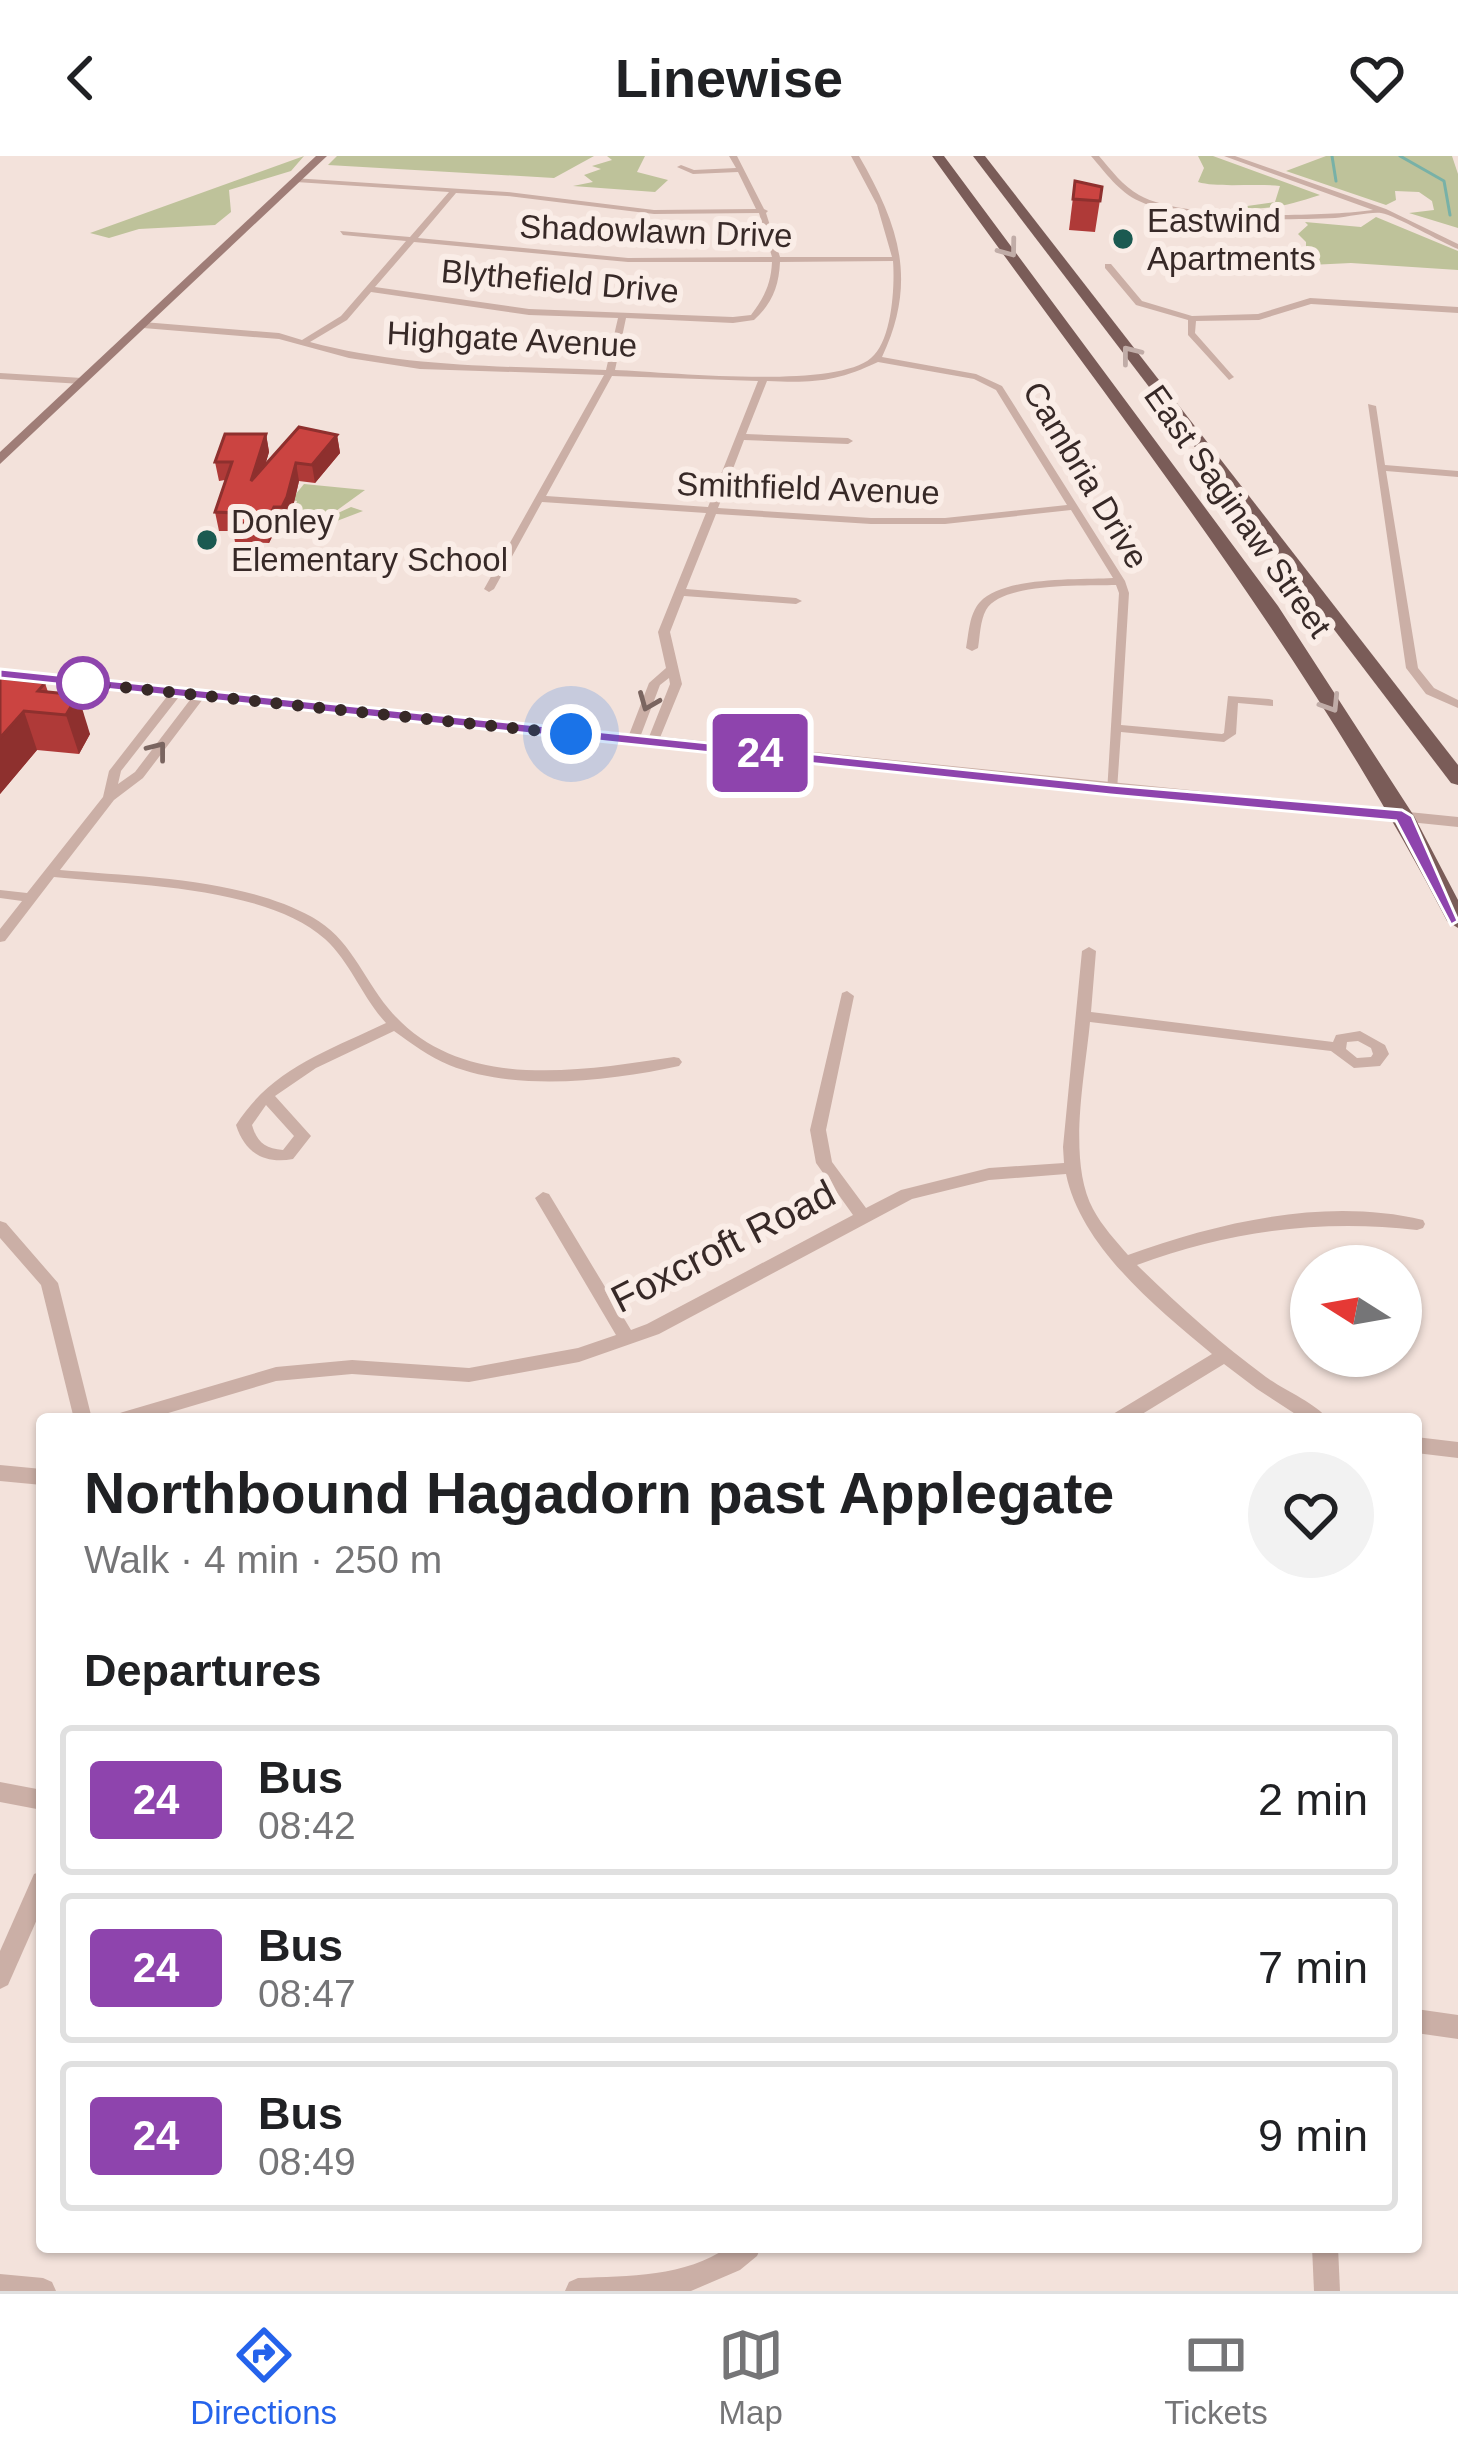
<!DOCTYPE html>
<html lang="en">
<head>
<meta charset="utf-8">
<style>
  body { margin:0; font-family:Arial,sans-serif; background:#f2f2f2; color:#202124; height:100vh; display:flex; flex-direction:column; font-size:45px; white-space:nowrap }
  * { box-sizing:border-box; margin:0 }
  p { font-size:39px; color:#757577 }
  .icon { flex:none; width:66px; height:66px; fill:none; stroke:currentColor; stroke-width:2; stroke-linecap:round; stroke-linejoin:round }
  .map { position:relative; flex:1; overflow:hidden }
  .panel { position:absolute; left:36px; top:1257px; width:1386px; height:840px; display:flex; flex-direction:column; background:#fff; border-radius:12px; box-shadow:0 3px 9px #0004 }
  .panel>* { flex:none }
  .badge { padding:0 24px; border-radius:9px; font-size:42px; line-height:78px }
  .needle { width:78px; rotate:281deg }
  .controls { position:absolute; left:1290px; top:1089px; display:grid; gap:24px }
  .controls a { display:grid; place-items:center; width:132px; height:132px; border-radius:50%; background:#fff; box-shadow:0 3px 9px #0004; font-size:60px }
  .you { position:absolute; width:60px; height:60px; margin:-30px; border:9px solid #fff; border-radius:50%; background:#1a73e8; box-shadow:0 0 0 18px #1a73e833 }
  .map>.badge { position:absolute; translate:-50% -50%; box-shadow:0 0 0 6px #fff }
  h2 { padding:0 48px; font-size:45px; line-height:108px }
  .round { display:grid; place-items:center; flex:none; width:126px; height:126px; border-radius:63px; background:#f2f2f2 }
  .headline { display:flex; align-items:center; justify-content:space-between; height:204px; padding:0 48px }
  h1 { font-size:57px; font-weight:600; line-height:90px }
  ul { padding:0; list-style:none }
  li { display:flex; align-items:center; gap:36px; height:150px; margin:0 24px 18px; padding:0 24px; border:6px solid #e0e0e0; border-radius:12px }
  li div { flex:1 }
  li b { display:block; font-size:45px }
  li em { font-style:normal }
  li .badge { min-width:132px; font-weight:700; text-align:center }
  header { display:flex; justify-content:space-between; align-items:center; height:156px; padding:0 48px; background:#fff; font-size:54px; font-weight:600 }
  .dock { display:flex; justify-content:space-around; align-items:center; height:168px; border-top:3px solid #e0e0e0; background:#fff; font-size:33px; color:#757577 }
  .dock a { display:grid; justify-items:center; gap:6px }
  .dock .active { color:#2563eb }
  .map>svg:first-child { display:block }
  .green { fill:#bec29a }
  .lines { fill:none; stroke-linecap:round; stroke-linejoin:round }
  .stream { stroke:#78b1a7; stroke-width:3 }
  .minor { fill:#cbafa6; fill-rule:evenodd }
  .tertiary { fill:#cbafa6; fill-rule:evenodd }
  .secondary { fill:#9f7d77; fill-rule:evenodd }
  .primary { fill:#7a5c58; fill-rule:evenodd }
  .wall { fill:#af3a38 }
  .shaded-wall { fill:#8e302e }
  .building { fill:#cb4441; stroke:#8e302e; stroke-width:3 }
  .oneway { stroke:#c0aca7 }
  .oneway2 { stroke:#7a6560 }
  .line { fill:#8e44ad; stroke:#fff; stroke-width:3 }
  .walk { stroke:#372927; stroke-width:12; stroke-dasharray:0 21.6 }
  .poi-dot { fill:#1b5a51; stroke:#faede7; stroke-width:4.5 }
  .stop-dot { fill:#fff; stroke:#8e44ad; stroke-width:6 }
  .labels { text-anchor:middle; dominant-baseline:central; stroke-width:12; stroke-linejoin:round; paint-order:stroke }
  .far-poi-label { font-size:33px; fill:#372927; stroke:#faede7; text-anchor:start }
  .far-street-label { font-size:33px; fill:#372927; stroke:#faede7 }
  .street-label { font-size:39px; fill:#372927; stroke:#faede7 }
</style>
</head>
<body>
<header><svg class="icon" aria-label="back" viewBox="0 0 24 24"><path d="M15 5l-7 7 7 7"/></svg>Linewise<svg class="icon" aria-label="heart" viewBox="0 0 24 24"><path d="M12 20l-8-8c-3-5 5-10 8-4 3-6 11-1 8 4z"/></svg></header>
<div class="map">
<svg width="1458" height="2135" viewBox="0 0 1458 2135">
  <rect width="100%" height="100%" fill="#f3e2db"/>
  <g class="green">
    <path d="M304,0L291,15L229,34L231,56L215,69L139,73L109,82L90,77Z"/>
    <path d="M337,0H594L554,22L328,9Z"/>
    <path d="M607,0H645L637,16L668,24L655,36L573,30L593,26L584,19L601,13L592,10L612,4Z"/>
    <path d="M1198,0H1213L1320,39C1286,50 1270,54 1233,52L1275,46L1280,30C1255,27 1218,32 1198,26L1204,12Z"/>
    <path d="M1326,0H1452L1458,18V72L1409,57L1434,54L1432,45L1419,36L1395,35L1396,44L1386,49L1286,15Z"/>
    <path d="M1376,61L1458,95V114L1351,107L1289,110L1198,99L1196,92L1276,97L1306,93V86L1298,78L1308,69L1305,66L1361,71Z"/>
    <path d="M304,328L365,334L325,363L351,351L363,355L308,376L277,381L280,371H289L297,345L291,344Z"/>
  </g>
  <g class="lines">
    <g class="stream">
      <path d="M1332,0L1336,25"/>
      <path d="M1400,0L1444,25L1450,59"/>
    </g>
    <g class="minor">
      <path d="M729,0H737L764,53L768,55L766,57L780,101H892L877,49L851,0H859C899,69 918,125 882,201L976,218L1002,230L1125,425L1129,437L1121,569L1222,578L1224,577L1228,540L1269,543L1273,544V550L1238,547L1236,578L1224,586L1121,576L1117,634L1115,637H1107L1119,437L1116,429C1086,430 1002,426 986,454C980,465 980,480 978,492L972,495L966,492C969,477 969,458 980,446C1004,420 1079,424 1113,422L1071,354L945,368H871L716,358L686,433L796,442L802,445L796,448L684,440L670,476L682,528L657,589L653,590L647,586L670,528L669,522L660,529L639,584L633,588L629,587L627,584L649,527L666,512L658,476L706,357L542,346L494,433L489,436L484,433L604,219L420,213L349,202L279,183L143,172L139,169L143,166L279,177L302,184L341,160L406,85L343,79L340,75L410,81L449,36L296,26L293,22L507,36L654,54L756,53L738,16L693,18L677,11L681,9L694,14L736,12ZM456,37L507,40L654,58L759,57L772,101L628,102L418,82ZM414,86L628,106H772C771,128 764,142 751,159L733,161L529,153L375,131ZM893,105C895,130 892,185 871,202C834,234 668,216 615,214L626,162L733,167L754,164C772,148 779,130 780,106ZM371,136L529,159L618,162L606,214C506,210 407,212 310,186L347,164ZM878,206L974,223L996,234L1067,349L945,362H871L718,352L744,284L848,288L853,285L848,282L746,278L767,225C813,227 836,226 878,206ZM612,220L758,225L708,351L546,340Z"/>
      <path d="M1091,0H1099C1111,14 1123,30 1139,39C1182,64 1322,61 1373,54L1224,0H1235L1386,53L1458,88V93C1440,86 1397,60 1381,57C1368,56 1349,61 1335,62C1282,64 1186,67 1139,45C1119,36 1105,16 1091,0Z"/>
      <path d="M1105,108H1111L1142,145L1192,160L1258,158L1310,142L1458,151V157L1311,148L1259,164L1196,165L1195,177L1232,219L1234,221L1229,224L1188,179V164L1136,149L1105,112Z"/>
      <path d="M0,217L82,222L87,225L82,228L0,223Z"/>
      <path d="M1368,248L1376,250L1385,309L1458,315V321L1386,315L1418,512L1434,532L1458,544V552L1426,538L1406,512Z"/>
      <path d="M176,533L182,537L121,615L118,628L135,616L196,536L206,539L143,622L114,644L60,714C139,721 241,722 312,761C350,782 362,820 388,852C458,937 579,915 674,901L679,902L682,906L679,910C611,925 515,936 449,909C428,900 412,888 394,875L316,912L275,940L311,980L293,1003C264,1008 245,997 236,969C272,912 328,895 386,867C362,841 351,807 325,783C265,730 132,729 54,721L5,785L0,786V773L22,745L0,742V734L27,737L103,641L109,615L172,534ZM266,949L294,980L283,994C265,993 257,986 252,969Z"/>
      <path d="M1089,791L1096,795L1091,856L1333,886L1336,879L1360,875L1385,889L1389,898L1380,910L1354,912L1331,895L1090,866C1085,920 1067,1004 1093,1053C1102,1070 1116,1085 1128,1099C1219,1066 1326,1041 1423,1064L1425,1068L1423,1072L1417,1074C1320,1063 1229,1075 1137,1109C1178,1149 1220,1187 1266,1221C1285,1235 1314,1246 1328,1263H1303L1257,1233L1224,1208L1134,1263H1110L1113,1258L1212,1198C1157,1152 1081,1091 1066,1018L989,1024L912,1043L659,1178L579,1206L469,1226L352,1218L276,1225L148,1263H114L117,1258L123,1256L276,1211L352,1204L469,1212L578,1192L616,1179L535,1042L543,1036L549,1038L631,1174L647,1168L853,1059L816,1007L810,974L842,837L847,835L854,840L826,974L832,1006L866,1052L901,1034L989,1012L1064,1007L1063,991L1082,795ZM1358,885L1371,892L1373,898L1371,901L1357,902L1346,893L1347,886Z"/>
      <path d="M0,1065L6,1067L58,1127L92,1263H74L41,1129L0,1082Z"/>
      <path d="M1416,1281L1458,1286V1302L1416,1297Z"/>
      <path d="M0,1309L42,1313V1329L0,1325Z"/>
      <path d="M0,1626L42,1634V1654L0,1646Z"/>
      <path d="M42,1715V1752L8,1829L0,1833V1795L34,1718Z"/>
      <path d="M1416,1853L1458,1859V1883L1416,1877Z"/>
      <path d="M728,2091H761L757,2100L740,2114L691,2135H565L569,2126L578,2122C628,2120 686,2121 728,2091Z"/>
      <path d="M1312,2091H1338L1340,2135H1314Z"/>
      <path d="M0,2118L43,2122L52,2126L56,2135H0Z"/>
    </g>
    <path class="tertiary" d="M0,514L1458,661V671L0,522Z"/>
    <path class="secondary" d="M316,0H327L0,308V296Z"/>
    <g class="primary">
      <path d="M932,0H944L1278,450L1414,660L1458,744V772L1447,765C1305,491 1111,250 932,0Z"/>
      <path d="M973,0H985L1458,609V629L1451,627Z"/>
    </g>
  </g>
  <g class="wall">
    <path d="M1075,25L1102,31L1095,76L1069,74Z"/>
    <path d="M266,278L269,296L265,309L337,279L340,297L315,327L299,325L291,359L286,369H278L269,387L235,386L233,375H219L215,356L225,324L219,325L215,306Z"/>
    <path d="M0,522L45,527L48,536L90,578L79,598L37,594L0,638Z"/>
  </g>
  <g class="shaded-wall">
    <path d="M266,278L269,296L255,343L251,325Z"/>
    <path d="M337,279L340,297L315,327L312,309Z"/>
    <path d="M296,307L299,325L291,359L286,369L282,351Z"/>
    <path d="M274,351L278,369L269,387L266,368Z"/>
    <path d="M78,539L90,578L79,598L66,559Z"/>
    <path d="M24,555L37,594L0,638V582Z"/>
  </g>
  <g class="building">
    <path d="M1075,25L1102,31L1100,45L1073,43Z"/>
    <path d="M299,271L337,279L312,309L296,307L287,341L282,351H274L266,368L231,367L236,357L215,356L232,306H215L225,278H266L251,325Z"/>
    <path d="M0,522L45,527L38,535L78,539L66,559L24,555L0,582Z"/>
  </g>
  <defs><path id="oneway-chevron" d="M-2-3.5L2.5 0L-2 3.5" fill="none" stroke-width="1.6" stroke-linecap="round" stroke-linejoin="round" transform="scale(3)"/></defs>
  <g class="oneway">
    <use href="#oneway-chevron" transform="translate(1009 93) rotate(53)"/>
    <use href="#oneway-chevron" transform="translate(1130 198) rotate(-128)"/>
    <use href="#oneway-chevron" transform="translate(1331 548) rotate(58)"/>
  </g>
  <g class="oneway2">
    <use href="#oneway-chevron" transform="translate(648 546) rotate(112)"/>
    <use href="#oneway-chevron" transform="translate(158 594) rotate(-52)"/>
  </g>
  <path class="line" d="M0,513L1111,629L1402,654L1412,660L1458,765L1451,769L1396,665L1111,639L0,522Z"/>
  <g class="lines">
    <path class="walk" d="M83,527L571,578"/>
  </g>
  <g class="poi-dot">
    <circle cx="1123" cy="83" r="12"/>
    <circle cx="207" cy="384" r="12"/>
  </g>
  <circle class="stop-dot" cx="83" cy="527" r="24"/>
  <g class="labels">
    <g class="far-poi-label">
      <text x="1147" y="64">Eastwind<tspan x="1147" dy="38">Apartments</tspan></text>
      <text x="231" y="365">Donley<tspan x="231" dy="38">Elementary School</tspan></text>
    </g>
    <g class="far-street-label">
      <text transform="translate(656 75) rotate(2)">Shadowlawn Drive</text>
      <text transform="translate(560 125) rotate(5)">Blythefield Drive</text>
      <text transform="translate(512 183) rotate(3)">Highgate Avenue</text>
      <text transform="translate(1086 319) rotate(59)">Cambria Drive</text>
      <text transform="translate(808 332) rotate(2)">Smithfield Avenue</text>
      <text transform="translate(1238 355) rotate(55)">East Saginaw Street</text>
    </g>
    <g class="street-label">
      <text transform="translate(723 1090) rotate(-27)">Foxcroft Road</text>
    </g>
  </g>
</svg>
<div class="controls">
<a><svg class="needle" viewBox="-14 -14 28 28"><path d="M0-13l5 13h-10z" fill="#e53935"/><path d="M0 13l5-13h-10z" fill="#757577"/></svg></a>
</div>
<div class="you" style="left:571px;top:578px"></div>
<b class="badge" style="left:760px;top:597px;background:#8e44ad;color:#fff">24</b>
<section class="panel">
<div class="headline"><div><h1>Northbound Hagadorn past Applegate</h1><p>Walk · 4 min · 250 m</p></div><a class="round"><svg class="icon" aria-label="heart" viewBox="0 0 24 24"><path d="M12 20l-8-8c-3-5 5-10 8-4 3-6 11-1 8 4z"/></svg></a></div>
<h2>Departures</h2>
<ul>
<li><span class="badge" style="background:#8e44ad;color:#fff">24</span><div><b>Bus</b><p>08:42</p></div><em>2 min</em></li>
<li><span class="badge" style="background:#8e44ad;color:#fff">24</span><div><b>Bus</b><p>08:47</p></div><em>7 min</em></li>
<li><span class="badge" style="background:#8e44ad;color:#fff">24</span><div><b>Bus</b><p>08:49</p></div><em>9 min</em></li>
</ul>
</section>
</div>
<nav class="dock">
<a class="active"><svg class="icon" aria-label="directions" viewBox="0 0 24 24"><path d="M12 3l9 9-9 9-9-9zM9 14v-3h6M13 9l2 2-2 2"/></svg>Directions</a>
<a><svg class="icon" aria-label="map" viewBox="0 0 24 24"><path d="M3 6l6-2 6 2 6-2v14l-6 2-6-2-6 2zM9 4v14M15 6v14"/></svg>Map</a>
<a><svg class="icon" aria-label="tickets" viewBox="0 0 24 24"><path d="M3 7h18v10H3zM15 7v10"/></svg>Tickets</a>
</nav>
</body>
</html>
